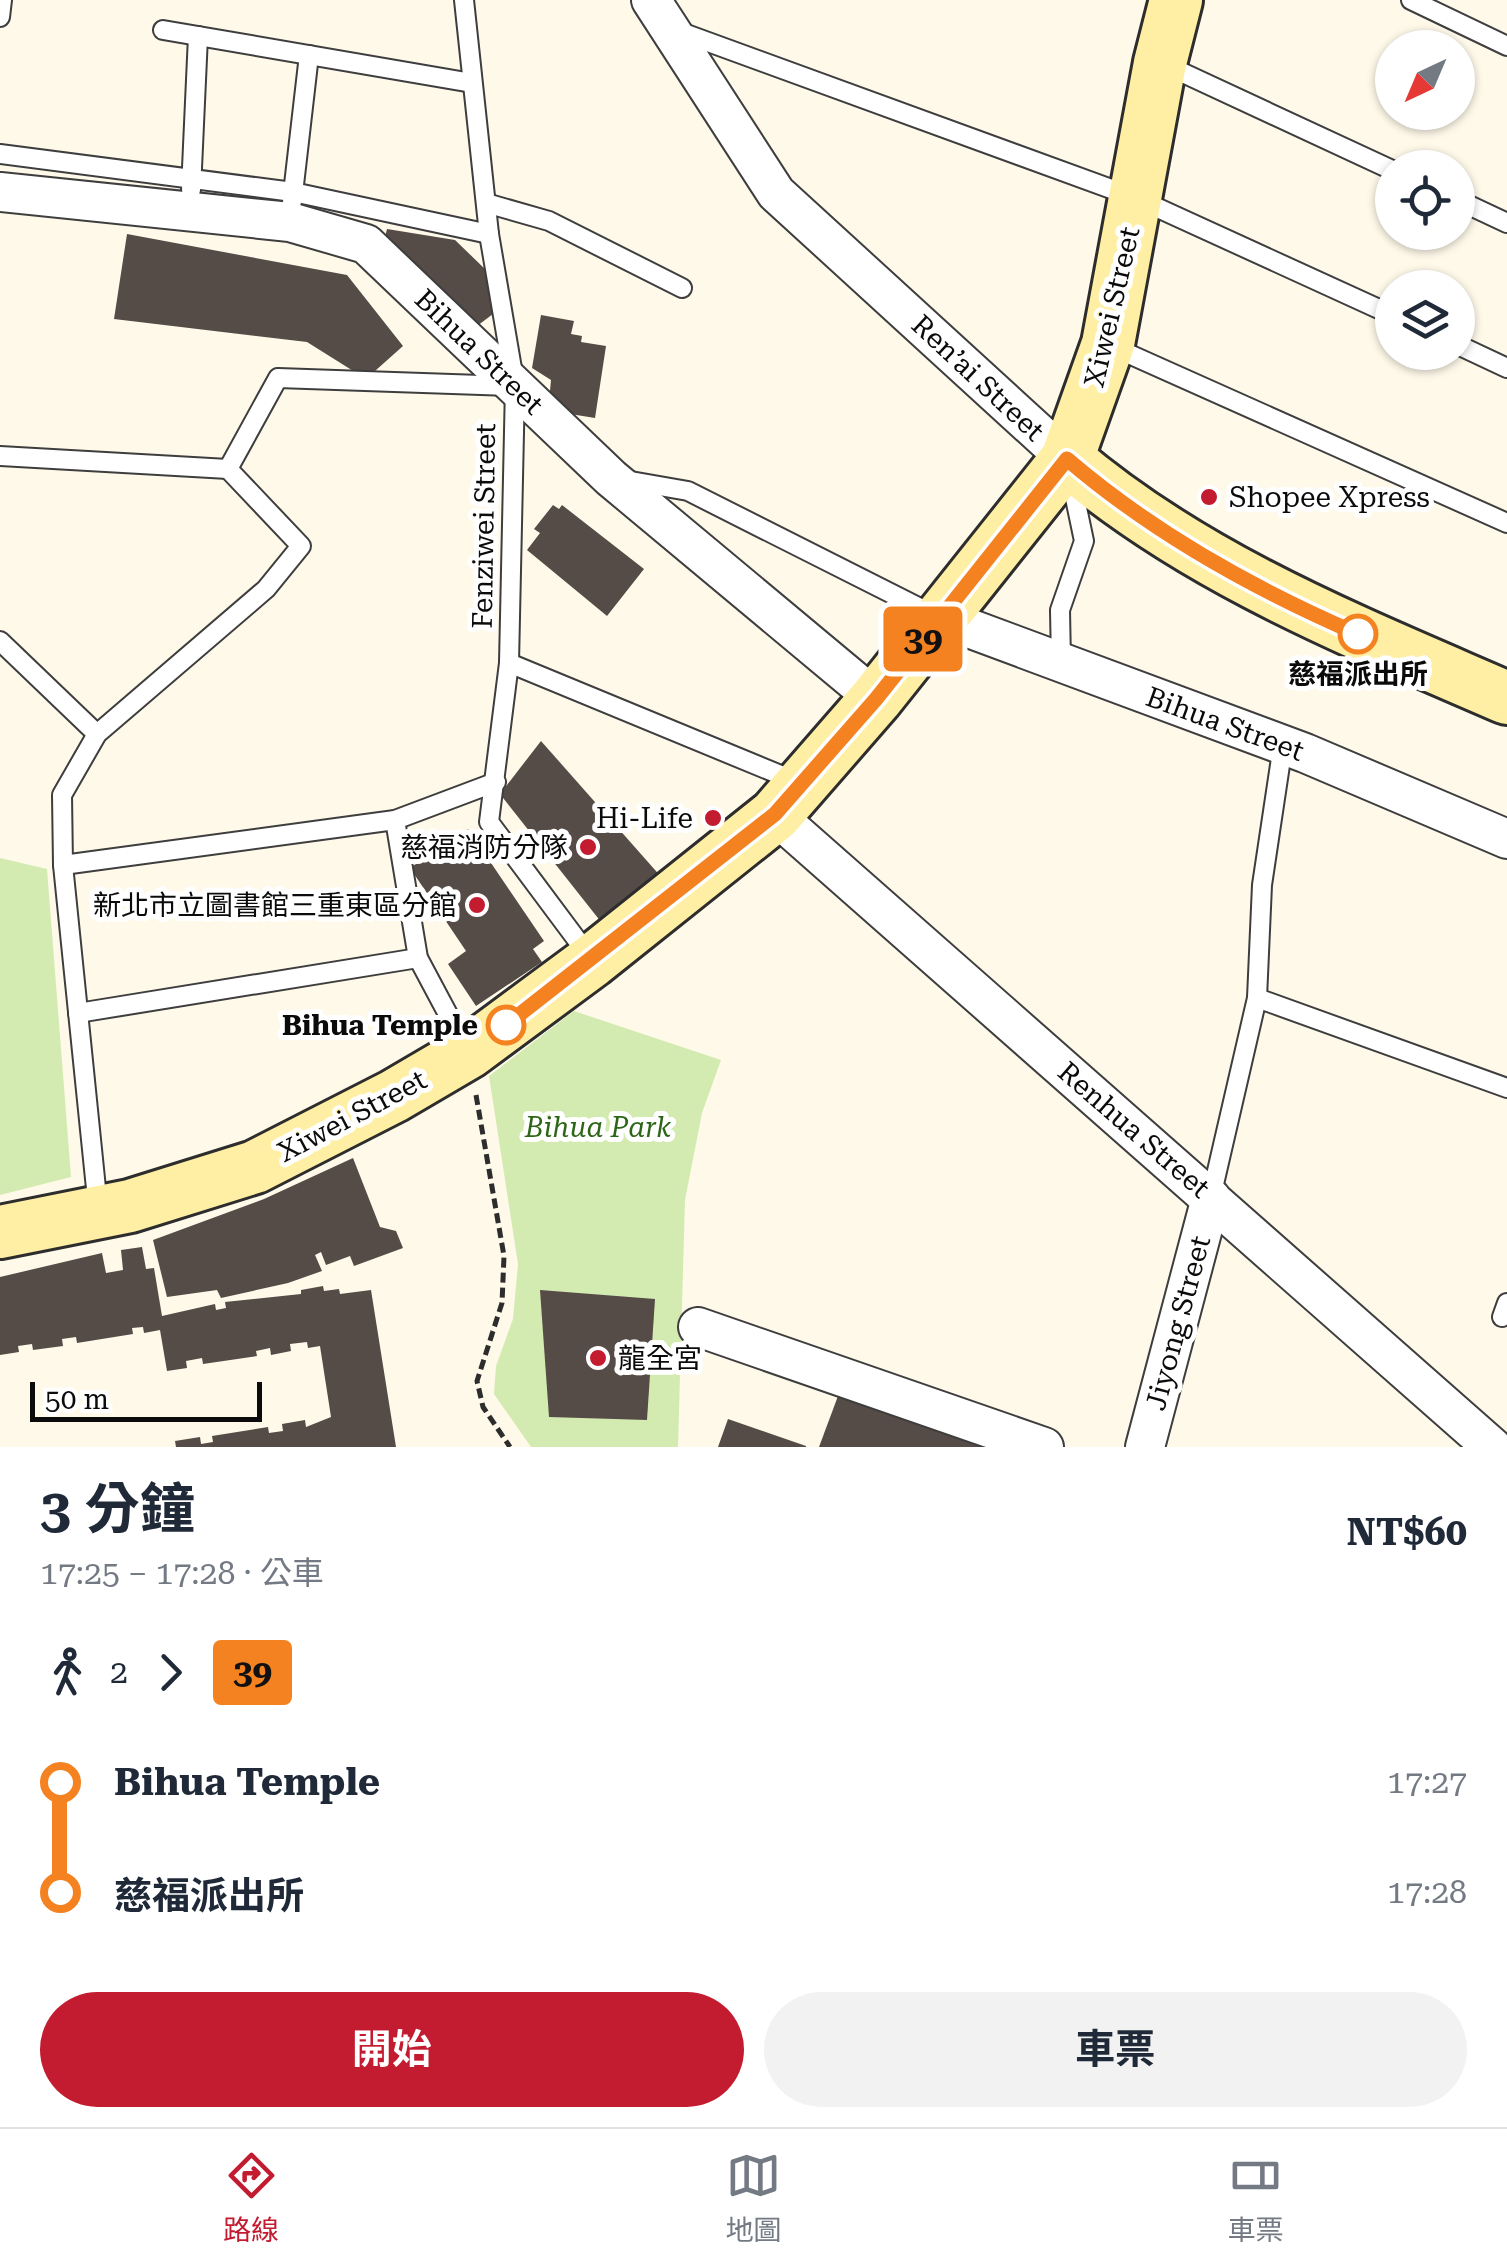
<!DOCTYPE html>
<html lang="zh-TW">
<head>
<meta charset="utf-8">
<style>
  body { margin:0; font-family:"Roboto Serif","Noto Sans TC",serif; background:#f2f2f3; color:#1f2937; height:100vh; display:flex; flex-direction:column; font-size:38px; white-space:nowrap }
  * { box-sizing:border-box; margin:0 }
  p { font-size:32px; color:#747a83 }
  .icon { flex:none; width:55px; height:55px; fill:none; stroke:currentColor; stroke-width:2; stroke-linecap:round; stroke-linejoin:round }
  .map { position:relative; height:1447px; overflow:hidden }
  .panel { display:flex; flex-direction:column; background:#fff; flex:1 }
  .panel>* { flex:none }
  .badge { padding:0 20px; border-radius:8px; font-size:35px; line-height:65px }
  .needle { width:65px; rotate:224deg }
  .fabs { position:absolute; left:1375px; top:30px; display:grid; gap:20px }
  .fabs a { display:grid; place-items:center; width:100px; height:100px; border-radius:50%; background:#fff; box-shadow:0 2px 8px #0004; font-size:50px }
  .scale { position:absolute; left:30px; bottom:25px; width:232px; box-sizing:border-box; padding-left:10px; border:5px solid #0b0b0b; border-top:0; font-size:28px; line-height:35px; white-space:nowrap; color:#0b0b0b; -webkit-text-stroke:8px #fff; paint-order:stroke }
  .map>.badge { position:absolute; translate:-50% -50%; box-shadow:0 0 0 5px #fff }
  .legs { display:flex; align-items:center; gap:15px; height:110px; padding:0 40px; font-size:32px }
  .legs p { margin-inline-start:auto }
  .headline { display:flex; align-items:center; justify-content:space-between; height:170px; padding:0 40px }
  h1 { font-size:55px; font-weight:700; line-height:75px }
  .primary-button { display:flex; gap:20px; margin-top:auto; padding:20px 40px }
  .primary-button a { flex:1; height:115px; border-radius:60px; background:#c31b2f; color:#fff; font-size:40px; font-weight:700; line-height:115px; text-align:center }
  .primary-button a+a { background:#f2f2f3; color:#1f2937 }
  ul { padding:0 40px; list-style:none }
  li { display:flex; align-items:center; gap:35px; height:110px; font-size:38px }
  li i { display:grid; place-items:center; width:15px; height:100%; margin:0 12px; background:currentColor }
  li i::after { content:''; width:25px; height:25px; margin:-12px; border:8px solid; border-radius:50%; background:#fff }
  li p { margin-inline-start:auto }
  li:first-child i { background:linear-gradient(#0000 50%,currentColor 0) }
  li:last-child i { background:linear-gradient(currentColor 50%,#0000 0) }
  .dock { display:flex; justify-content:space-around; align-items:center; height:140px; border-top:2px solid #e0e1e3; background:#fff; font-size:28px; color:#747a83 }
  .dock a { display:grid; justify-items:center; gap:5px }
  .dock .selected { color:#c31b2f }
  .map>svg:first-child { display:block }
  .green { fill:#d3ebb1 }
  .building { fill:#554b47 }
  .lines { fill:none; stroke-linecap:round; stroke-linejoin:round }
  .lane-casing { stroke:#3e3e3e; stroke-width:22 }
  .street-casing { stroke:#3e3e3e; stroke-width:42 }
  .secondary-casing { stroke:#2d2d2d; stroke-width:58 }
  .path { stroke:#2d2d2d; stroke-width:5; stroke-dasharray:10 5; stroke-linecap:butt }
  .lane { stroke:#fff; stroke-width:18 }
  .street { stroke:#fff; stroke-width:38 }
  .secondary { stroke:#ffefa5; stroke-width:52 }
  .line-1-casing { stroke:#fff; stroke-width:22 }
  .line-1 { stroke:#f58220; stroke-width:15 }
  .poi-dot { fill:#c31b2f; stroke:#fff; stroke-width:4 }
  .stop-1-dot { fill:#fff; stroke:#f58220; stroke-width:5 }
  .labels { text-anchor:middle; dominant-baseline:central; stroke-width:10; stroke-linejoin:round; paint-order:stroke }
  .street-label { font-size:28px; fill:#0b0b0b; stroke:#fff }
  .poi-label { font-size:28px; fill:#0b0b0b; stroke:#fff; text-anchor:end }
  .stop-label { font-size:28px; font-weight:bold; fill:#0b0b0b; stroke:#fff }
  .park-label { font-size:28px; font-style:italic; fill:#2e6618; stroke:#fff }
</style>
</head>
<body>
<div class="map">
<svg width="1507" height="1447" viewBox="0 0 1507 1447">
  <rect width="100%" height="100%" fill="#fff9ea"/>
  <g class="green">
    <path d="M0,858L47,869L71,1177L0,1195Z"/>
    <path d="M574,1011L721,1060L702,1113L685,1200L678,1447H531L494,1394L496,1366L513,1319L518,1264L489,1076Z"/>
  </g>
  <g class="building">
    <path d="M387,229L455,240L486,270L493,314L473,329L384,241Z"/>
    <path d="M127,234L347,275L403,346L366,379L307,342L114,319Z"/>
    <path d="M541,315L574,321L571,334L582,336L581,342L606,346L595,418L558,412L549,402L551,380L532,368Z"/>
    <path d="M553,505L559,509L562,505L644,569L607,616L527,550L540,533L534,529Z"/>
    <path d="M541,741L663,879L609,932L500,794Z"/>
    <path d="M468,829L544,941L533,949L542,962L476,1006L448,964L466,951L410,868Z"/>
    <path d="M353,1158L380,1227L396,1231L403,1248L354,1266L350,1256L326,1265L321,1252L315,1255L322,1271L288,1283L221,1298L217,1290L167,1297L153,1240L264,1199Z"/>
    <path d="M142,1247L146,1269L154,1268L162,1316L215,1304L216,1310L226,1308L225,1302L301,1294V1290L323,1286L324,1291L339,1289L340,1294L371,1290L396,1447H176L175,1441L200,1437L201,1444L213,1442L212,1436L268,1427L269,1433L283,1431L282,1424L305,1420L306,1427L331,1417L320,1346L308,1348L307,1342L290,1344L291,1351L271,1355L270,1348L256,1351L257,1356L203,1364L202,1358L186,1361L187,1368L167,1371L160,1330L144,1333L143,1327L132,1328L133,1334L77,1343L76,1337L62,1339L63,1346L33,1350L32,1344L18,1346L19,1352L0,1355V1277L102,1253L106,1273L123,1270L121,1250Z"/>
    <path d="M540,1290L655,1299L647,1420L549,1417Z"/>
    <path d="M838,1396L990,1447H819Z"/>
    <path d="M728,1419L806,1446V1447H718Z"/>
  </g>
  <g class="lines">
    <g class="lane-casing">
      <g id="lane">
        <path d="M464,0L489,234L515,386L509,663L489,822L589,956"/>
        <path d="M1411,0L1507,46"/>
        <path d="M0,17L2,0"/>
        <path d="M163,30L472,83"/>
        <path d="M678,31L1136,198L1392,315"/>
        <path d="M1166,65L1392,170"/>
        <path d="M0,154L293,192L489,234"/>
        <path d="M191,190L198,36"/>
        <path d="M1458,200L1507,223"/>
        <path d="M292,202L309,55"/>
        <path d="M486,203L549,221L682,288"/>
        <path d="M1458,345L1507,368"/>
        <path d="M1111,346L1507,523"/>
        <path d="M0,456L228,469"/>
        <path d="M625,480L688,491L934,615"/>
        <path d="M0,641L97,734"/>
        <path d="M1061,662L1060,610L1084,541L1071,479"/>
        <path d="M509,663L795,781"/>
        <path d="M395,820L418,958L467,1050"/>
        <path d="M63,865L395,820L496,782"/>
        <path d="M1257,998L1507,1088"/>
        <path d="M78,1013L418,958"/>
        <path d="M1211,1197L1257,998L1262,885L1283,745"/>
        <path d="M98,1208L63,865L62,795L97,734L266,589L301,546L228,469L278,378L510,386"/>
        <path d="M1502,1317L1507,1303"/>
      </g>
    </g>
    <g class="street-casing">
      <g id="street">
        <path d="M651,0L776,193L1067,459"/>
        <path d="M0,192L290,222L366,244L611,478L876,699"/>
        <path d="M939,617L1305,753L1507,839"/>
        <path d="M775,815L1492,1447"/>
        <path d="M698,1327L1044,1447"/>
        <path d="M1145,1447L1211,1198"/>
      </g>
    </g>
    <g class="secondary-casing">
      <g id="secondary">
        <path d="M1067,459C1196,569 1353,631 1507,698"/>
        <path d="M0,1232L130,1206L255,1167L394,1096L469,1052L592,961L775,815L876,699L1067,459L1108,344L1160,63L1176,0"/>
      </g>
    </g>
    <path class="path" d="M476,1095L504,1256L502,1303L477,1381L483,1407L510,1447"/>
    <use href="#lane" class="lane"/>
    <use href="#street" class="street"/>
    <use href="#secondary" class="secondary"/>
  </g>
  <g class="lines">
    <g class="line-1-casing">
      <path id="line-1" d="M506,1025L775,814L876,699L1067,459C1153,533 1254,589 1358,634"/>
    </g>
    <use href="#line-1" class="line-1"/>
  </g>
  <g class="poi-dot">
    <circle cx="1209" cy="497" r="10"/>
    <circle cx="713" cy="818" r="10"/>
    <circle cx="588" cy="847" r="10"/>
    <circle cx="477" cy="905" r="10"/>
    <circle cx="598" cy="1358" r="10"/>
  </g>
  <g class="stop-1-dot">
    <circle cx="1358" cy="634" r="18"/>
    <circle cx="506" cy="1025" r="18"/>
  </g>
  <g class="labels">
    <g class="street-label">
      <text transform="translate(1112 307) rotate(-77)">Xiwei Street</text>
      <text transform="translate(479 352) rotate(44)">Bihua Street</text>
      <text transform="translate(978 378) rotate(43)">Ren’ai Street</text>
      <text transform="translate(484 526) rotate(-89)">Fenziwei Street</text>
      <text transform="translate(1225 724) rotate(20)">Bihua Street</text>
      <text transform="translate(352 1116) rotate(-28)">Xiwei Street</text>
      <text transform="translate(1134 1130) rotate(41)">Renhua Street</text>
      <text transform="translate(1178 1323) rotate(-75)">Jiyong Street</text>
    </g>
    <g class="poi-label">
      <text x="1229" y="497" text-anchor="start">Shopee Xpress</text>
      <text x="693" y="818">Hi-Life</text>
      <text x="568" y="847">慈福消防分隊</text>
      <text x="457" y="905">新北市立圖書館三重東區分館</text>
      <text x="618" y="1358" text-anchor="start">龍全宮</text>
    </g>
    <g class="stop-label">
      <text x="1358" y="674">慈福派出所</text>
      <text x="478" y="1025" text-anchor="end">Bihua Temple</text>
    </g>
    <g class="park-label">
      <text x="598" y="1127">Bihua Park</text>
    </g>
  </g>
</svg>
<div class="fabs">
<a><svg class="needle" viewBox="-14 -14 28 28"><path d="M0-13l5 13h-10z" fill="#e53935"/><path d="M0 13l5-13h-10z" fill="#747a83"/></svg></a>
<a><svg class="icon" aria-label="locate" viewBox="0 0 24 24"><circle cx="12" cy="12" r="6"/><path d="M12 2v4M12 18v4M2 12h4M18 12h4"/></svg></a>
<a><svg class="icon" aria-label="layers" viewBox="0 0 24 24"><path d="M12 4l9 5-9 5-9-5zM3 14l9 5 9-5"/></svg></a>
</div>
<div class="scale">50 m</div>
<b class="badge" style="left:923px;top:639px;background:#f58220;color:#111">39</b>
</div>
<section class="panel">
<div class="headline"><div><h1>3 分鐘</h1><p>17:25 – 17:28 · 公車</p></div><b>NT$60</b></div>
<div class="legs"><svg class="icon" aria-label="walk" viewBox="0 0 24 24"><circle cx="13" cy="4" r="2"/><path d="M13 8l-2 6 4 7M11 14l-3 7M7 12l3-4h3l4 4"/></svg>2<svg class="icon" aria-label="forward" viewBox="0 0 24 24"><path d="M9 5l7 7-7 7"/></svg><b class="badge" style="background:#f58220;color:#111">39</b></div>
<ul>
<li><i style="color:#f58220"></i><b>Bihua Temple</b><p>17:27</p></li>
<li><i style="color:#f58220"></i><b>慈福派出所</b><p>17:28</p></li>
</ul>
<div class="primary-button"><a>開始</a><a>車票</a></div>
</section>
<nav class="dock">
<a class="selected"><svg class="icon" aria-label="directions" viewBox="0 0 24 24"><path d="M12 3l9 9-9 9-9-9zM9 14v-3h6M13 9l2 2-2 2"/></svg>路線</a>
<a><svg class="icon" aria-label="map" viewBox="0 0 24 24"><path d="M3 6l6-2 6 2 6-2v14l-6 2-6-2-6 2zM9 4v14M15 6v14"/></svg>地圖</a>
<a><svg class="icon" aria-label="tickets" viewBox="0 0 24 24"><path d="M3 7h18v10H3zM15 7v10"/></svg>車票</a>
</nav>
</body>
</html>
